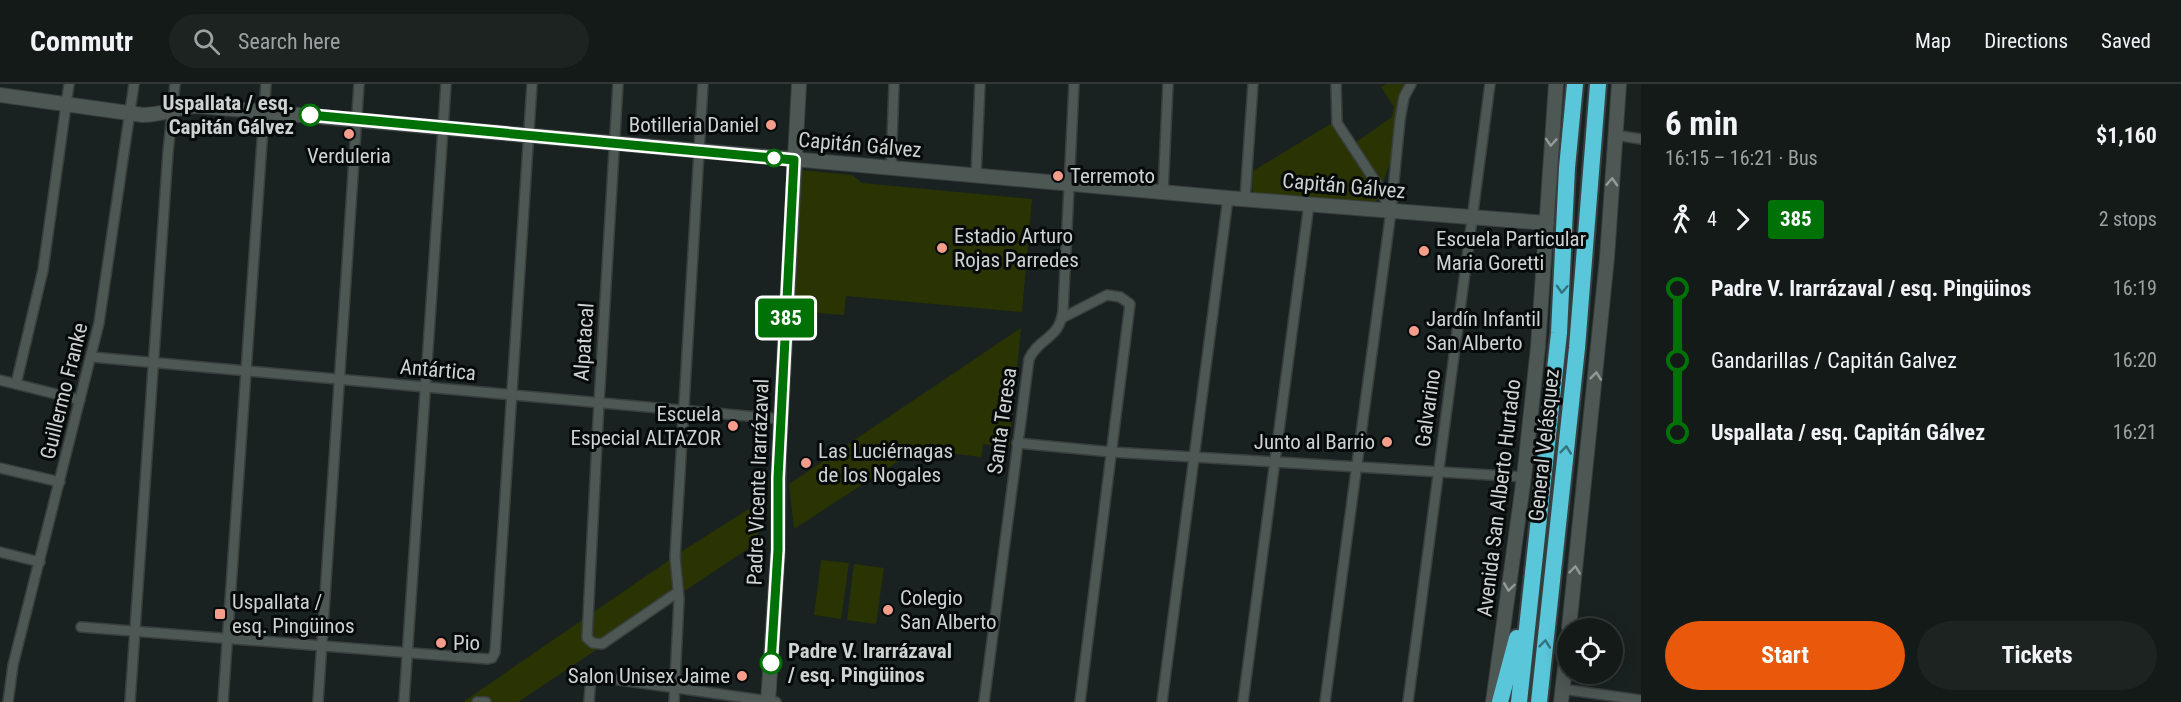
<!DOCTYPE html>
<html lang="en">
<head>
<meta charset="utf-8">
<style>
  body { margin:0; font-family:"Roboto Condensed",sans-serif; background:#1c2321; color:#f1f3f6; height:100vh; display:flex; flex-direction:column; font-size:22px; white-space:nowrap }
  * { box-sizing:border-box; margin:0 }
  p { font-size:20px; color:#9da1a2 }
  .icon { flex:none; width:33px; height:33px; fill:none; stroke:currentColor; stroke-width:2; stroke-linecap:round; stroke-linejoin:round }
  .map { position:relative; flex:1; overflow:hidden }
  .side { display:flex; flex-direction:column; background:#131a18; width:540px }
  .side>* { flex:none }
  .badge { padding:0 12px; border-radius:4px; font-size:21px; line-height:39px }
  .tools { position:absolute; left:1557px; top:534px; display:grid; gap:12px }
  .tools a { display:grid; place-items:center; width:66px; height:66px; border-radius:50%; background:#131a18; box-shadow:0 3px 15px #0003,0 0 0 2px #323837; font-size:30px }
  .map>.badge { position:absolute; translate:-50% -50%; box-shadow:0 0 0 3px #fff }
  .legs { display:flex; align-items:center; gap:9px; height:66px; padding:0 24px; font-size:20px }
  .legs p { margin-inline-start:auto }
  .overview { display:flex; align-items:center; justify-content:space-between; height:102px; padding:0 24px }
  h1 { font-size:33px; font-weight:700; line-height:45px }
  .cta { display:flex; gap:12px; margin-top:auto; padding:12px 24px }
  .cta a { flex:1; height:69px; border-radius:36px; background:#ea580c; color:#fff; font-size:24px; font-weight:700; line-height:69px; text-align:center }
  .cta a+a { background:#1c2321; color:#f1f3f6 }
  ul { padding:0 24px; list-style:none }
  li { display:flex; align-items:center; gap:21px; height:72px; font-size:22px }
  li i { display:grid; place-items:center; width:9px; height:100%; margin:0 8px; background:currentColor }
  li i::after { content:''; width:15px; height:15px; margin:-8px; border:4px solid; border-radius:50%; background:#131a18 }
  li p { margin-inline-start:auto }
  li:first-child i { background:linear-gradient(#0000 50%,currentColor 0) }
  li:last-child i { background:linear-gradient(currentColor 50%,#0000 0) }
  header { display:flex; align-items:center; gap:36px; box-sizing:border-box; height:84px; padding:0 30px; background:#131a18; border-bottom:2px solid #323837 }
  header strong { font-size:28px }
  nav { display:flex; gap:33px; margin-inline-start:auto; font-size:21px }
  .search { width:420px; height:54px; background:#1c2321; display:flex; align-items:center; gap:15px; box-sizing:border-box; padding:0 21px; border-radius:33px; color:#9da1a2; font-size:22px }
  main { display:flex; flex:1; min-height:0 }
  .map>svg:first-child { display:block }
  .green { fill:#293402 }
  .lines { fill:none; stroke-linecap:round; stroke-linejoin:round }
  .street-casing { stroke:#383f3e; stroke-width:12 }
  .secondary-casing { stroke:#383f3e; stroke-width:16 }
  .highway-casing { stroke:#383f3e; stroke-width:20 }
  .street { stroke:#4d5754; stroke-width:9 }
  .secondary { stroke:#4d5754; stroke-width:14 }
  .highway { stroke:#5ac6d9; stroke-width:16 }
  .oneway { stroke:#939b99 }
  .oneway2 { stroke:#35717c }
  .line-1-casing { stroke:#fff; stroke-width:14 }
  .line-1 { stroke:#007106; stroke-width:9 }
  .stop-1-dot { fill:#fff; stroke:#007106; stroke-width:3 }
  .poi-dot { fill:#f49d8b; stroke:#070a0a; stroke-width:2 }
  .labels { text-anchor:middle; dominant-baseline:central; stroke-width:6; stroke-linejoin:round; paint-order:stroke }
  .stop-label { font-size:21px; font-weight:bold; fill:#cdd3d1; stroke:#070a0a; text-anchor:end }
  .poi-label { font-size:21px; fill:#cdd3d1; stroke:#070a0a; text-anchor:start }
  .street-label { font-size:21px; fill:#cdd3d1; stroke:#070a0a }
</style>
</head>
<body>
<header>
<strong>Commutr</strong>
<div class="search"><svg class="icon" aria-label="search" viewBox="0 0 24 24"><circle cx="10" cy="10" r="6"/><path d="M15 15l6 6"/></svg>Search here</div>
<nav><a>Map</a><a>Directions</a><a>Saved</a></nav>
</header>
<main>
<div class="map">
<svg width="1641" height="618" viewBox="0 0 1641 618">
  <rect width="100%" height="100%" fill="#192220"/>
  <g class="green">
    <path d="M1386,0H1408L1394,66L1377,117L1372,120L1254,110L1252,104L1253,87L1332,39L1349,63L1392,33L1394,23L1381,3Z"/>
    <path d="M801,86L852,91L862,99L1032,115L1022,228L846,212L844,231L790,227Z"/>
    <path d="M1021,244L1009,363L983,360L981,373L917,365L794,445L789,400Z"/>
    <path d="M758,419V458L518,618H463L684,466Z"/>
    <path d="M821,476L849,479L841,535L814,531Z"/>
    <path d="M854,480L884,484L876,540L847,536Z"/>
  </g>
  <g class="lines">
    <g class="street-casing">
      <g id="street">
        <path d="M618,0L599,319L587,554L593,559L602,560L678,508"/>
        <path d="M1336,0L1337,39L1381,106L1390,126"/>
        <path d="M1615,51L1641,55"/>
        <path d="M891,84L894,0"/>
        <path d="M976,92L980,0"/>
        <path d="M1163,108L1168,0"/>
        <path d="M1245,115L1253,0"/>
        <path d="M1062,234L1107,211L1120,213L1130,220L1080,618"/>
        <path d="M92,273L781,335"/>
        <path d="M0,296L80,316"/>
        <path d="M16,300L43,186L69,0"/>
        <path d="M1017,359L1111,368L1524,393"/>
        <path d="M0,384L60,398"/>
        <path d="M0,468L40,478"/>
        <path d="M81,543L488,575L492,574L495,568L532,0"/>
        <path d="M1562,605L1641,616"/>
        <path d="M8,618L13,581L99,239L134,0"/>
        <path d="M130,618L168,68L175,0"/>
        <path d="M223,618L266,0"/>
        <path d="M318,618L359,0"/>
        <path d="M404,618L446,0"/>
        <path d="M477,618H486"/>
        <path d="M589,618L591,592L776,618"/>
        <path d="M674,618L679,515L675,473L703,0"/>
        <path d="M984,618L1029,275C1039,253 1059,256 1063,227L1074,0"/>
        <path d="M1162,618L1228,114"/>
        <path d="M1243,618L1309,120"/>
        <path d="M1325,618L1391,127L1400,36L1404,13L1411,0"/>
        <path d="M1408,618L1490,0"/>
      </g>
    </g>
    <g class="secondary-casing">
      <g id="secondary">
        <path d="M0,11L143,31C163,31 180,22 199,22L1228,114L1547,139"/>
        <path d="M1569,544L1607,174L1619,0"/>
        <path d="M768,618L778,466L779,370L799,0"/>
        <path d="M1493,618L1524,393L1538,263L1556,0"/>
        <path d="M1561,618L1568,558"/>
      </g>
    </g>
    <g class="highway-casing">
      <g id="highway">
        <path d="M1500,618L1517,554"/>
        <path d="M1519,618L1559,249L1567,84L1575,0"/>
        <path d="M1539,618L1577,264L1598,0"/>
      </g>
    </g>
    <use href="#street" class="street"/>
    <use href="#secondary" class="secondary"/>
    <use href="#highway" class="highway"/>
  </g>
  <defs><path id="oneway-chevron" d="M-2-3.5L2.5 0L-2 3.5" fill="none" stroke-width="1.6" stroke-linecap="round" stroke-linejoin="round" transform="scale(1.5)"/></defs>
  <g class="oneway">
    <use href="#oneway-chevron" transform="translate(1551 58) rotate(94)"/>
    <use href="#oneway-chevron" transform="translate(1612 98) rotate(-87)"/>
    <use href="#oneway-chevron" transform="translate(1596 292) rotate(-84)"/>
    <use href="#oneway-chevron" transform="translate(1575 486) rotate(-84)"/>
    <use href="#oneway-chevron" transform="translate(1509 503) rotate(98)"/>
  </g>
  <g class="oneway2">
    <use href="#oneway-chevron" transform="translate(1562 205) rotate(93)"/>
    <use href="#oneway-chevron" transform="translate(1566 366) rotate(-84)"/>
    <use href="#oneway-chevron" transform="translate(1545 560) rotate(-84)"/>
  </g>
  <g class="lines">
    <g class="line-1-casing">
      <path id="line-1" d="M310,31L794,76L778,394V466L771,579"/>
    </g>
    <use href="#line-1" class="line-1"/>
  </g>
  <g class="stop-1-dot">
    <circle cx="310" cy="31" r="10"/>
    <circle cx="774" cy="74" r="8"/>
    <circle cx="771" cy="579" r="10"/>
  </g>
  <g class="poi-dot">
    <circle cx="771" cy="41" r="6"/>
    <circle cx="349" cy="50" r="6"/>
    <circle cx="1058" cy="92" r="6"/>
    <circle cx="942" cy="164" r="6"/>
    <circle cx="1424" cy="167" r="6"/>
    <circle cx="1414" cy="247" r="6"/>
    <circle cx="733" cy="342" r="6"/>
    <circle cx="1387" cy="358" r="6"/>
    <circle cx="806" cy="379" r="6"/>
    <circle cx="888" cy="526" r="6"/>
    <rect x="214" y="524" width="12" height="12" rx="3"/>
    <circle cx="441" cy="559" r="6"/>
    <circle cx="742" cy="592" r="6"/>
  </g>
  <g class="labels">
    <g class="stop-label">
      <text x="294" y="19">Uspallata / esq.<tspan x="294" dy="24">Capitán Gálvez</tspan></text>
      <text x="788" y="567" text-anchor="start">Padre V. Irarrázaval<tspan x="788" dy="24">/ esq. Pingüinos</tspan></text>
    </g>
    <g class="poi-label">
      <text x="759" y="41" text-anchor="end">Botilleria Daniel</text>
      <text x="349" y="72" text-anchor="middle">Verduleria</text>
      <text x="1070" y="92">Terremoto</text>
      <text x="954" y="152">Estadio Arturo<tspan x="954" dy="24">Rojas Parredes</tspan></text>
      <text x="1436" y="155">Escuela Particular<tspan x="1436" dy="24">Maria Goretti</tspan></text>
      <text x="1426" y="235">Jardín Infantil<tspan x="1426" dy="24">San Alberto</tspan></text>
      <text x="721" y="330" text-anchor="end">Escuela<tspan x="721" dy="24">Especial ALTAZOR</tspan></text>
      <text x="1375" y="358" text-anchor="end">Junto al Barrio</text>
      <text x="818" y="367">Las Luciérnagas<tspan x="818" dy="24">de los Nogales</tspan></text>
      <text x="900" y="514">Colegio<tspan x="900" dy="24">San Alberto</tspan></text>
      <text x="232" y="518">Uspallata /<tspan x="232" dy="24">esq. Pingüinos</tspan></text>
      <text x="453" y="559">Pio</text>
      <text x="730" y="592" text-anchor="end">Salon Unisex Jaime</text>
    </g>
    <g class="street-label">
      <text transform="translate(860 61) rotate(5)">Capitán Gálvez</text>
      <text transform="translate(1344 102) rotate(5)">Capitán Gálvez</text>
      <text transform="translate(584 258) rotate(-86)">Alpatacal</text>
      <text transform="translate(438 286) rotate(5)">Antártica</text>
      <text transform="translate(64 307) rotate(-76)">Guillermo Franke</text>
      <text transform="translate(1428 324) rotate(-82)">Galvarino</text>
      <text transform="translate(1002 337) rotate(-82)">Santa Teresa</text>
      <text transform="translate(1544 361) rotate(-84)">General Velásquez</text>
      <text transform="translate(758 398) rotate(-88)">Padre Vicente Irarrázaval</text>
      <text transform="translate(1499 414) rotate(-83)">Avenida San Alberto Hurtado</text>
    </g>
  </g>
</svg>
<div class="tools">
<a><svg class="icon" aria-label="locate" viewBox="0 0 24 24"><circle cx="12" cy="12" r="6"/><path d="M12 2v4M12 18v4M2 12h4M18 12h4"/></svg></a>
</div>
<b class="badge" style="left:786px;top:234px;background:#007106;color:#fff">385</b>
</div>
<section class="side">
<div class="overview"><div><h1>6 min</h1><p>16:15 – 16:21 · Bus</p></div><b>$1,160</b></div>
<div class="legs"><svg class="icon" aria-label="walk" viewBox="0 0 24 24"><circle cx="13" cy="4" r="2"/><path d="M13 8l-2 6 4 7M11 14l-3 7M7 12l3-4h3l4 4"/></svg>4<svg class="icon" aria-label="forward" viewBox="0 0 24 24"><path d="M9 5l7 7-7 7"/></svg><b class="badge" style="background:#007106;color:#fff">385</b><p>2 stops</p></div>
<ul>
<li><i style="color:#007106"></i><b>Padre V. Irarrázaval / esq. Pingüinos</b><p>16:19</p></li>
<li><i style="color:#007106"></i><span>Gandarillas / Capitán Galvez</span><p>16:20</p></li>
<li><i style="color:#007106"></i><b>Uspallata / esq. Capitán Gálvez</b><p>16:21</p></li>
</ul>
<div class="cta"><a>Start</a><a>Tickets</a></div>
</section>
</main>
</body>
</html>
